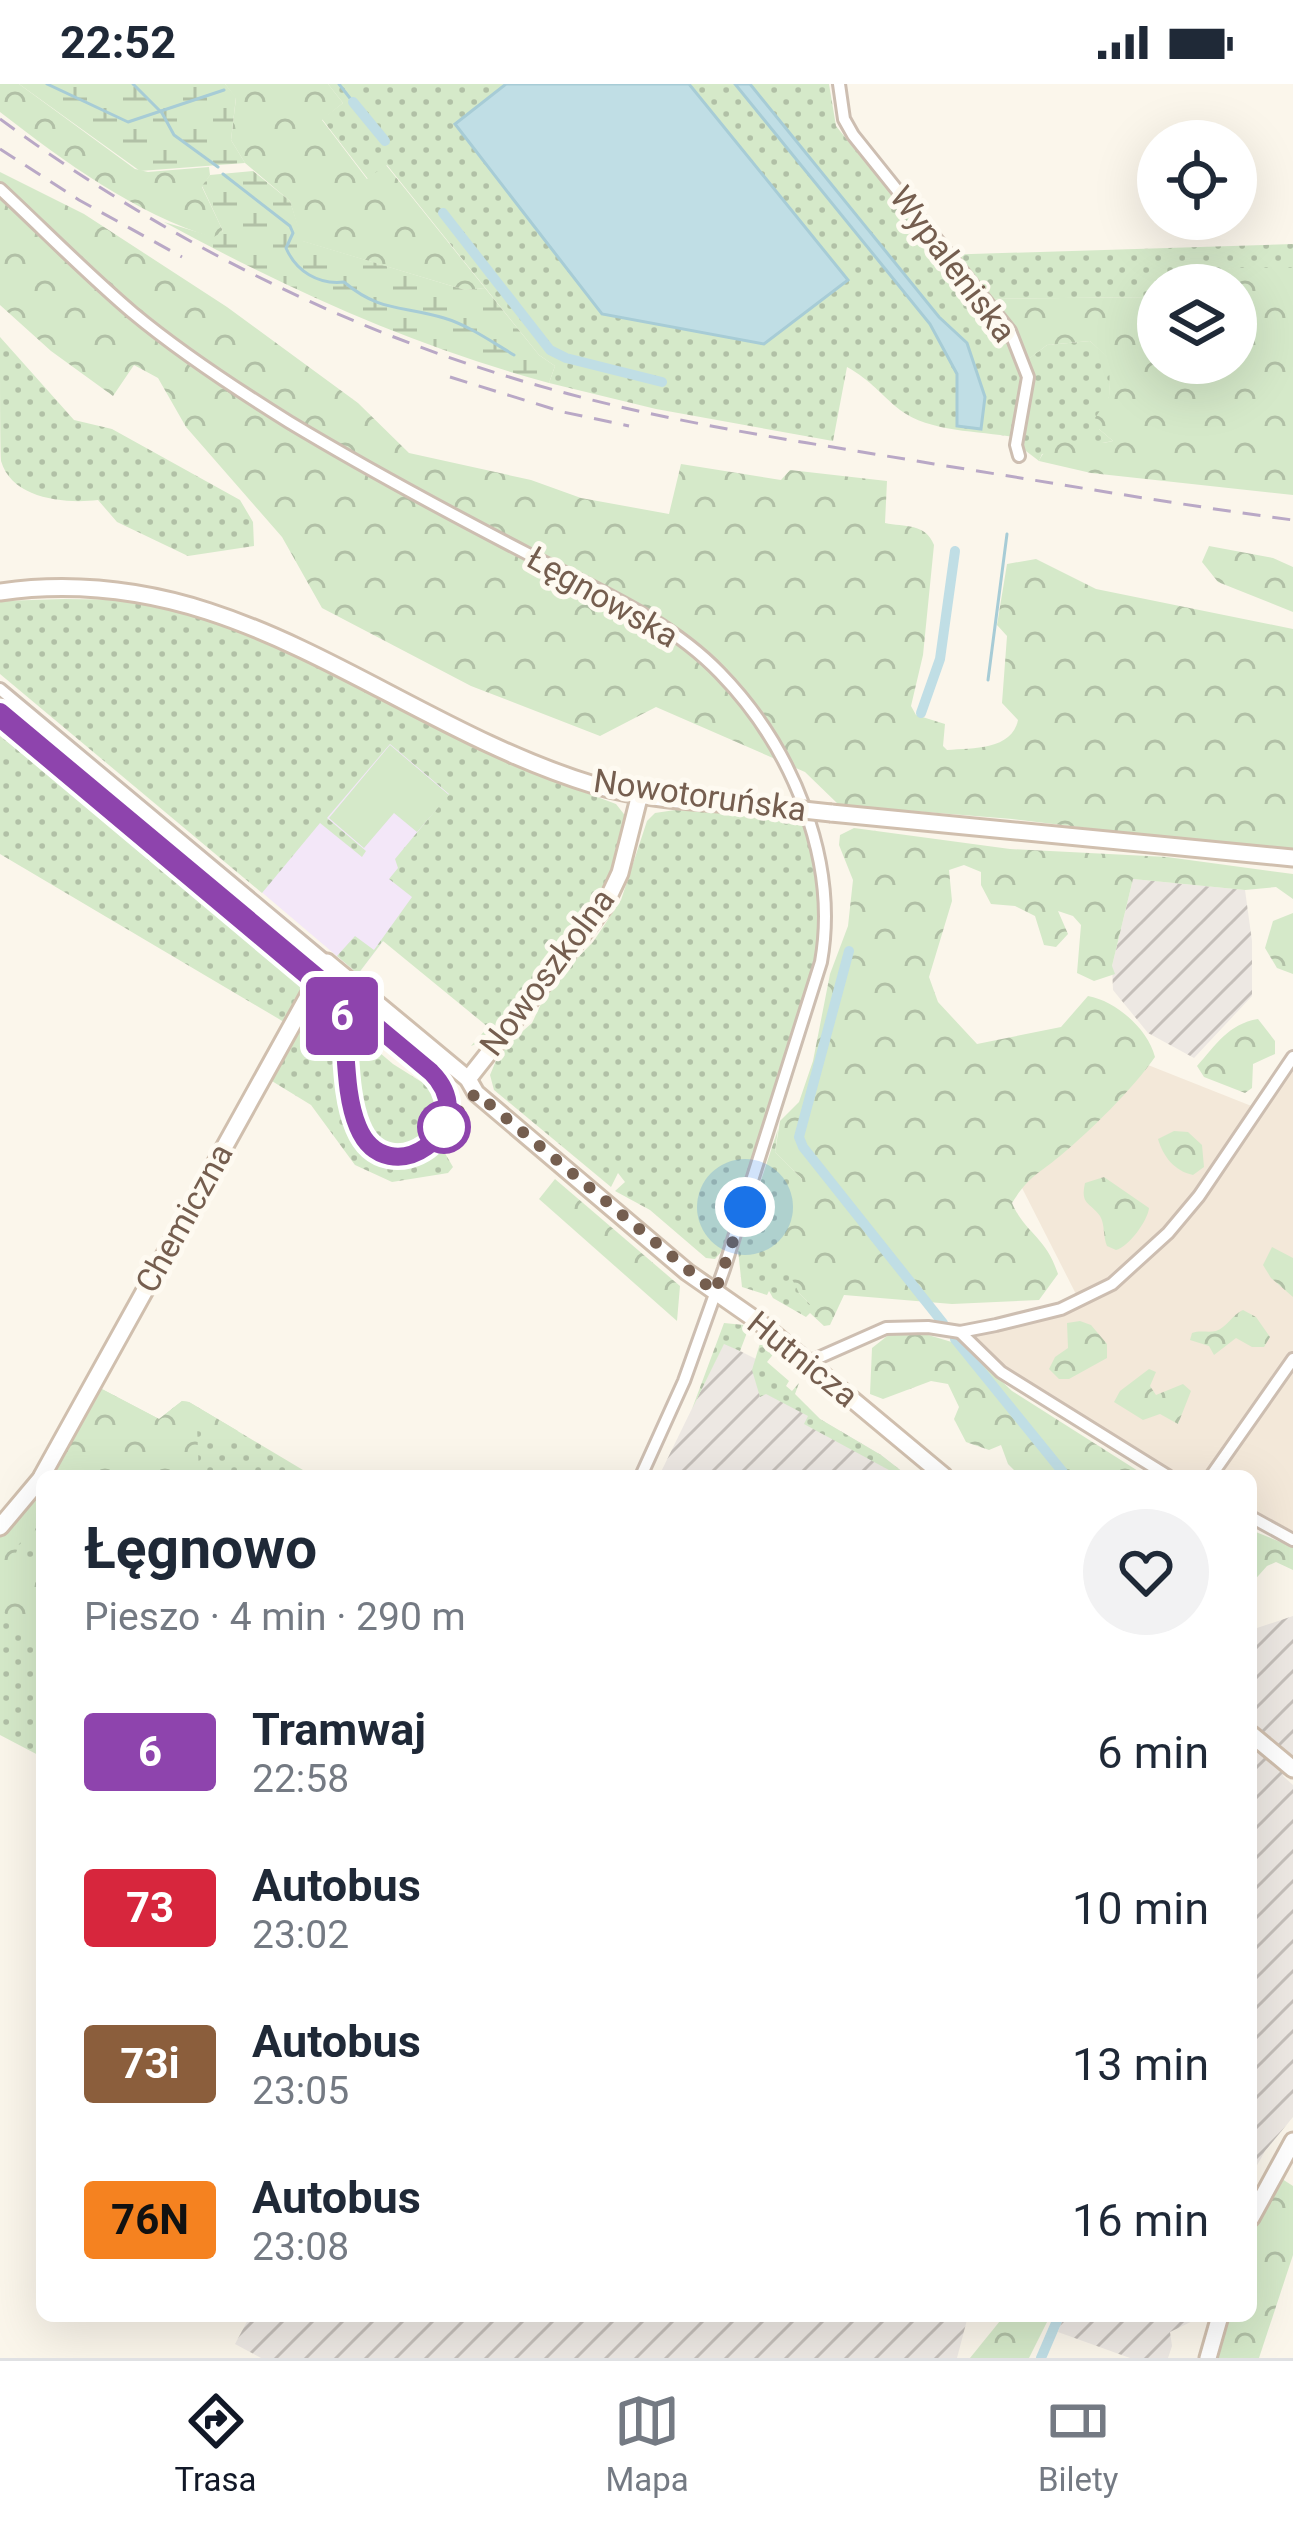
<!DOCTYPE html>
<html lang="pl">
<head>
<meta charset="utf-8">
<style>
  body { margin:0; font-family:Roboto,sans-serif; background:#f2f2f3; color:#1f2937; height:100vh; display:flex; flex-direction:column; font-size:45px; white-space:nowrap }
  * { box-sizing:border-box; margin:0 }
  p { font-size:39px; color:#747a83 }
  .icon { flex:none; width:66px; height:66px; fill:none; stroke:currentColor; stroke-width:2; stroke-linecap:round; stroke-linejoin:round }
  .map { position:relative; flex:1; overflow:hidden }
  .side { position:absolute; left:36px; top:1386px; width:1221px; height:852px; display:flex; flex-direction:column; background:#fff; border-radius:18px; box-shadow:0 12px 48px #0002 }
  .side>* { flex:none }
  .badge { padding:0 24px; border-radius:9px; font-size:42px; line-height:78px }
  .tools { position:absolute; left:1137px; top:36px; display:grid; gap:24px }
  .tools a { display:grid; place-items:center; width:120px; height:120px; border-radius:50%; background:#fff; box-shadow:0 12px 48px #0002; font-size:60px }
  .you { position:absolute; width:60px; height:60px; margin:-30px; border:9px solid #fff; border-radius:50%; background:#1a73e8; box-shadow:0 0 0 18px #1a73e833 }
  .map>.badge { position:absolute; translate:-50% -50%; box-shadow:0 0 0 6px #fff }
  .round { display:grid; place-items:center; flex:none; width:126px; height:126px; border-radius:63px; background:#f2f2f3 }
  .overview { display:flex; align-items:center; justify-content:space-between; height:204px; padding:0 48px }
  h1 { font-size:57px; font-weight:700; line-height:90px }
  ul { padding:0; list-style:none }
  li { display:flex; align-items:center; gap:36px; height:156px; padding:0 48px }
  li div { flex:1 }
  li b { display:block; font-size:45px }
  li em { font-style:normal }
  li .badge { min-width:132px; font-weight:700; text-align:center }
  .status { display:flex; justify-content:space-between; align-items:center; height:84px; padding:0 60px; background:#fff; direction:ltr }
  .status svg { height:33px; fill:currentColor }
  .menu { display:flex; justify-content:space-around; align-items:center; height:168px; border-top:3px solid #e0e1e3; background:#fff; font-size:33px; color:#747a83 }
  .menu a { display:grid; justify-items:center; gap:6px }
  .menu .on { color:#111827 }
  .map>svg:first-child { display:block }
  .residential { fill:#f3e8d9 }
  .industrial { fill:url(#industrial-furrows) }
  .education { fill:#f3e7f8 }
  .grass { fill:url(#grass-dots) }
  .forest { fill:url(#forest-crowns) }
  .wetland { fill:url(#wetland-marsh) }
  .pitch { fill:#d5e9c9 }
  .water { fill:#c0dee5; stroke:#a7ccd6; stroke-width:3 }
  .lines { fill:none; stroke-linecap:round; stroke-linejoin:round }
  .stream { stroke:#a7ccd6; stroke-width:3 }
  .canal { stroke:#c0dee5; stroke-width:10 }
  .street-casing { stroke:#cdbeb1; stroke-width:16 }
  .secondary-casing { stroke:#d0bfae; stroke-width:21 }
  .street { stroke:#fff; stroke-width:10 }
  .secondary { stroke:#fff; stroke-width:15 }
  .rail { stroke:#b9a8c6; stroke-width:3; stroke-dasharray:18 12; stroke-linecap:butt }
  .secondary-bridge-casing { stroke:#d0bfae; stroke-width:21; stroke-linecap:butt }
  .secondary-bridge { stroke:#fff; stroke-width:15 }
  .line-casing { stroke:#fff; stroke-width:27 }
  .line { stroke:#8e44ad; stroke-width:18 }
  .walk { stroke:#755e4f; stroke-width:12; stroke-dasharray:0 21.6 }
  .stop-dot { fill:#fff; stroke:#8e44ad; stroke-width:6 }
  .labels { text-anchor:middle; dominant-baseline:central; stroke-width:10; stroke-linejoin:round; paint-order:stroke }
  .street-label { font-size:33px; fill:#755e4f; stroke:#fefaf1 }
</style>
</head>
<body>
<div class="status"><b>22:52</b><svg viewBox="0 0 49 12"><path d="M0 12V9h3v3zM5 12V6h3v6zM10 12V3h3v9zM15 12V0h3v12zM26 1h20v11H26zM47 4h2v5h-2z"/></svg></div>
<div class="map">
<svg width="1293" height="2274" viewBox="0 0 1293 2274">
  <defs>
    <pattern id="industrial-furrows" width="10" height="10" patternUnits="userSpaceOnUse" patternTransform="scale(3)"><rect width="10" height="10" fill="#ede8e3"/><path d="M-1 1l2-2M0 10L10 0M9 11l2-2" fill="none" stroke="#c5bfba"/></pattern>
    <pattern id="grass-dots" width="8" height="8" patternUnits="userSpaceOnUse" patternTransform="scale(3)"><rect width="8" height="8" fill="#d5e9c9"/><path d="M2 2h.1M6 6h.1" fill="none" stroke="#b1c0a6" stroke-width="1.8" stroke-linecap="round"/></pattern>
    <pattern id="forest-crowns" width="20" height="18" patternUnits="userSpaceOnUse" patternTransform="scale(3)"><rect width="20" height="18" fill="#d5e9c9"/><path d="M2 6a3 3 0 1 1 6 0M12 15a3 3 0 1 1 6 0" fill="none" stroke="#b1c0a6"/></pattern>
    <pattern id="wetland-marsh" width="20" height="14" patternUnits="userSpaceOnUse" patternTransform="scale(3)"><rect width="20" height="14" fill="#d5e9c9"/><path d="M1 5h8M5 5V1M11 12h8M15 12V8" fill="none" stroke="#b1c0a6"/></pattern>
  </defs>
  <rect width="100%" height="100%" fill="#fbf6eb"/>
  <path class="residential" d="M1293,974V1463L1251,1441V1392H1162L1004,1295L967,1251L1079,1216L1020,1100L1143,979L1259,1025Z"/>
  <g class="industrial">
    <path d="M1133,795L1245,806L1252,857V912L1194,974L1148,949L1113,906L1112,882Z"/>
    <path d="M724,1259L760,1277L820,1335L881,1371L908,1392H659Z"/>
    <path d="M1293,1532V1673L1251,1638V1627L1256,1621L1251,1602V1538L1257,1544Z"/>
    <path d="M1251,1663L1285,1689L1283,1692L1293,1701V2033L1265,2067L1251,2092Z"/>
    <path d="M250,2232H968L957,2274H261L235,2260Z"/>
    <path d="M1064,2232H1203L1170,2248L1172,2262L1168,2274H1130L1058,2248Z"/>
  </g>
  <path class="education" d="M398,644L506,696L358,890L258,805Z"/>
  <g class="grass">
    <path d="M328,0H829L836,42L940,171L1293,160V184H1231L1209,191L1204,201H1158V213L977,215L1005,251L1023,298L1014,353C979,347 929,348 900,326C880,310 872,297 847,283L833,357L656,325L549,299L555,282L539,271L387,81L368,95L322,35L343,19Z"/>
    <path d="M0,253L74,336L112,345L240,416L253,438L254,462L188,472L117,438L98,416C65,420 12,415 1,377C0,356 0,280 0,253Z"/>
    <path d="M1090,257L1111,276L1109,313L1099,345L1113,357L1042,370L1039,377L1022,364L1033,304L1027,276L1047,261Z"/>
    <path d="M64,515L134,516L206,533L265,554L517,683L616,720L627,734C624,798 578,847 540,894H535L485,956L471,962L488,943L383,857L358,890L337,872L355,852L374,866L412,813L389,795L398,784L395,775L449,710L390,660L327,734L366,767L362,773L320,739L262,809L0,590V517Z"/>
    <path d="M0,652L307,896L284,938L0,770Z"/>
    <path d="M675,726L803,734L817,779L821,847L812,894L726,1162L715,1175L706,1174L650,1126L615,1107L625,1098L618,1089L611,1103L494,1006L490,991L500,967L532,939L549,903L593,858L621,816L647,737L655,729Z"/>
    <path d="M317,903L337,929L357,1053C385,1084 410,1090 439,1059L453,1083L448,1089L392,1098L355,1081L311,1021L267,994Z"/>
    <path d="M347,941L393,980L428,1002L435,1014L436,1036L418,1058L391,1060L379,1055L366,1036Z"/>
    <path d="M778,1045L775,1068L802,1095L801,1104H778L794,1127L799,1209L810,1220V1229L806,1233L773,1214L769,1207L767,1211L742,1203L738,1166Z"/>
    <path d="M724,1239L744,1241L748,1246L740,1267L724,1260L692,1325Z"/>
    <path d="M761,1256H769L779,1263L767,1278L789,1297L786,1302L792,1307L799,1299L795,1310L820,1335L881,1371L908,1392H900L804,1340L808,1332L766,1310L760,1313L752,1286Z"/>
    <path d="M98,1303L159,1335L182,1317L189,1318L313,1392H49Z"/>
    <path d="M42,1403V1673L0,1651V1452Z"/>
  </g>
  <g class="forest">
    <path d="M0,0H19L135,85L148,88L209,83L210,91L202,103L223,147L214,154C134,129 66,79 0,28Z"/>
    <path d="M225,0H328L343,19L322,36L367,95L386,81L485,204L465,206L302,157L290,117L245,79L231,56L236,14Z"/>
    <path d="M0,88L84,130L227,223L358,319L409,369L531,396L581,414L669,430L681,380L781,396L790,386L887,397L885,439C904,443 926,439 934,461L923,571L911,622L916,631L945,640L943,662L947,666C973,664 1012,666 1018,636L1002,619L1007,552L997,541L1007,480L1036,475L1096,505L1293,545V769L1012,735L839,721L805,688L656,623L600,652L471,602L322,524L282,453L186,343L158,294L134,281L113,312L51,267L0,221Z"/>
    <path d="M1231,184H1293V411L1091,389L1039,377C1056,342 1085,365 1113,357L1099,345L1095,334L1109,313L1110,276L1090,257L1047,261L1017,284L1005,251L976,215L1158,213V279H1236V201H1204L1215,186Z"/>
    <path d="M1209,462L1273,474L1293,483V528L1218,498L1202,478Z"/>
    <path d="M854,744L1010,765L1167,773L1293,790V815L1276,803L1245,806L1133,795L1112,882L1115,890L1094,897L1077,889L1081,841L1073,832L1058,827L1068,850L1056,863L1044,861L1035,832L1015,822L991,820L981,801V788L964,781L949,786L952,817L929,893L938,918L977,960L1061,943L1088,912C1116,917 1148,945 1155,973C1132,1006 1091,1046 1060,1072C1037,1091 1029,1092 1012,1119C1026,1151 1045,1151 1058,1190L1039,1216L952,1220L844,1211L830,1241L824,1242L810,1229V1220L799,1209L779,1169L784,1157L780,1140L792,1137L793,1128L778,1124V1103L800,1104L802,1095L775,1068L780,1037L799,1018L813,977L830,890L848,842L853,796L839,761L840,751Z"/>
    <path d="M1293,829V890L1277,884L1265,864L1273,837Z"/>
    <path d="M1258,935L1275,957V970L1253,980L1252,1004L1245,1009L1204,993L1197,982C1216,961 1228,940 1258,935Z"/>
    <path d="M1174,1047L1188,1048L1202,1061L1204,1083L1193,1091C1174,1087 1163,1072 1158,1055Z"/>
    <path d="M1104,1093L1149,1124C1148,1136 1129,1163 1116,1166L1107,1162C1103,1153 1105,1140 1100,1132C1090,1118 1080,1121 1085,1099Z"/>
    <path d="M555,1095L680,1202L677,1237L539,1115Z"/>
    <path d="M1272,1163L1293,1174V1213L1271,1194L1263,1181Z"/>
    <path d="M1243,1226L1256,1233L1270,1253L1264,1263H1252L1236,1254L1214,1271L1209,1262L1190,1256L1192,1249C1200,1246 1208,1249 1216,1247C1227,1243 1232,1231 1243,1226Z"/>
    <path d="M1080,1237L1091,1241L1107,1260V1274L1069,1295H1059L1049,1285L1055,1273L1068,1264L1067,1239Z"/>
    <path d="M915,1247L965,1262L1012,1307L1146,1392H1020L1008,1380L1001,1361L989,1366L966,1358L954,1335L959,1323L948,1300L931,1297L883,1315L870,1310L872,1264L891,1249Z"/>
    <path d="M1149,1285L1156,1288L1150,1302L1156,1311L1183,1300L1191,1307L1178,1340L1160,1330L1143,1336L1114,1318L1120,1307Z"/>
    <path d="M98,1303L159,1335L182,1317L189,1318L238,1347L228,1361L197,1342L199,1392H49Z"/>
    <path d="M42,1403V1441L19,1460L14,1475L42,1479V1555L0,1526V1452Z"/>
    <path d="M1251,1446L1293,1463V1486L1276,1478L1267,1482L1251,1500Z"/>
    <path d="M1279,2093L1293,2102V2171L1259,2274H1218L1229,2232H1251V2146Z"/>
    <path d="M1004,2232H1050L1029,2274H970Z"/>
  </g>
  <g class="wetland">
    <path d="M19,0H225L236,13L231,56L245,79L140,87Z"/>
    <path d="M253,87L290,117L303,157L465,206L485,204L539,271L555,282L549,299C412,262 287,205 164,138L214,153L223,147L202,102L210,91Z"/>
  </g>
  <path class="pitch" d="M390,661L449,711L417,748L394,729L364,764L329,734Z"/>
  <g class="water">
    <path d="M506,0H689L848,196L764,260L602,230L455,40Z"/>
    <path d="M735,0H750L939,233L967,259L985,313L981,345L957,342V290L930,240Z"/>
  </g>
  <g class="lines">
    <g class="stream">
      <path d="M47,0L128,38L224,6"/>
      <path d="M133,0L162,29L174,51L218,83"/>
      <path d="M339,0L353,18"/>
      <path d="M223,90L290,142L293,149L286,164C296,187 318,201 344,198C381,229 402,221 444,234C468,241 492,258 514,271"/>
      <path d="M988,596L1007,450"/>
    </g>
    <g class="canal">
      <path d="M353,18L385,57"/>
      <path d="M443,129L550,266L566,274L662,298"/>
      <path d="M921,629L940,575L955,467"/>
      <path d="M849,867L799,1053L803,1063L943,1239"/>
      <path d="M955,1255L1066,1392"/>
      <path d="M1041,2274L1059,2232"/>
    </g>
    <g class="street-casing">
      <g id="street">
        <path d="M839,0L844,35L853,51L1010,247L1028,293L1016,361L1019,372"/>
        <path d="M0,105C44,146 87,190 133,229C181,269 236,305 289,338C367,385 447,428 528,470C594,505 667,534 720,589C792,663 839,776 821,878L724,1185L684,1297L641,1392"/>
        <path d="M0,605L327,878"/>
        <path d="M960,1248L1001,1288L1168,1392"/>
        <path d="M809,1278L886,1244L928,1243L960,1248L996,1241L1061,1225L1112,1200L1168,1149L1199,1112L1293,973"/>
        <path d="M1211,1392L1293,1275"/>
        <path d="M1251,1433L1293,1456"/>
      </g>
    </g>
    <g class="secondary-casing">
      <g id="secondary">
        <path d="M0,508C236,474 387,638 594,701C652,718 716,718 776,723"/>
        <path d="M831,729L1293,774"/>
        <path d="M468,995L604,823L620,789L640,710"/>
        <path d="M42,1392L327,878L468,995L476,1009L687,1188L763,1241L944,1392"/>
        <path d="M0,1443L42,1393"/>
        <path d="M1251,1650L1293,1685"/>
        <path d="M1251,2134L1293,2057"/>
        <path d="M1208,2274L1220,2232"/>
      </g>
    </g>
    <use href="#street" class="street"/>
    <use href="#secondary" class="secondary"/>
    <g class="rail">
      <path d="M0,35C172,161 363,256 569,310C688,342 812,359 934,380C1054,399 1173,420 1293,436"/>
      <path d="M0,65L79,116L182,173"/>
      <path d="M450,293L563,328L629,342"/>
    </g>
    <g class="secondary-bridge-casing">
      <path id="secondary-bridge" d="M776,723L831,729"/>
    </g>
    <use href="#secondary-bridge" class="secondary-bridge"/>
  </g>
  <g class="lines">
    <g class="line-casing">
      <path id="line" d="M0,628L431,988C487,1044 387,1113 358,1043C344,1010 347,965 342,930L335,915L0,634"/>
    </g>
    <use href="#line" class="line"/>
    <path class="walk" d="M444,1043L476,1009L715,1208L745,1123"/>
  </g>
  <circle class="stop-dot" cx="444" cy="1043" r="24"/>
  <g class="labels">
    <g class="street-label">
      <text transform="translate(953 180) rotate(53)">Wypaleniska</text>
      <text transform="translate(603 513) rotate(30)">Łęgnowska</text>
      <text transform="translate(700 711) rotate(8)">Nowotoruńska</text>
      <text transform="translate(547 888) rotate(-53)">Nowoszkolna</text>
      <text transform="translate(184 1134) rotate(-61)">Chemiczna</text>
      <text transform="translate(803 1275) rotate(39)">Hutnicza</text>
    </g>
  </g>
</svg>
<div class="tools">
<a><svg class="icon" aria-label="locate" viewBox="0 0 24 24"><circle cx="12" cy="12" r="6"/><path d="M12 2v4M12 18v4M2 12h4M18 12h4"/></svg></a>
<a><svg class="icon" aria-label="layers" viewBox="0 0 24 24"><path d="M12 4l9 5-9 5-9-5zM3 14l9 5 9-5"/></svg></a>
</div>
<div class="you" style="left:745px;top:1123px"></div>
<b class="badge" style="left:342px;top:932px;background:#8e44ad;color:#fff">6</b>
<section class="side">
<div class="overview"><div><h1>Łęgnowo</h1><p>Pieszo · 4 min · 290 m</p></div><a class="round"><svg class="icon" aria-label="heart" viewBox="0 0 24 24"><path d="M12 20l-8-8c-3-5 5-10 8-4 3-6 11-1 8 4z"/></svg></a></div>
<ul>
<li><span class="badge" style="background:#8e44ad;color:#fff">6</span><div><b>Tramwaj</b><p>22:58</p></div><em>6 min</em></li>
<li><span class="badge" style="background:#d7263d;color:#fff">73</span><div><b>Autobus</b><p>23:02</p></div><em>10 min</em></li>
<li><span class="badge" style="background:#8b5e3c;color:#fff">73i</span><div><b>Autobus</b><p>23:05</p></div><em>13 min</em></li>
<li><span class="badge" style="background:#f58220;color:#111">76N</span><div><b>Autobus</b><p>23:08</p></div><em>16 min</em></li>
</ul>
</section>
</div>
<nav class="menu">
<a class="on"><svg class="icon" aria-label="directions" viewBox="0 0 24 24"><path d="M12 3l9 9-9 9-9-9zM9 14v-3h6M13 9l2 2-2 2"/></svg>Trasa</a>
<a><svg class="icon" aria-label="map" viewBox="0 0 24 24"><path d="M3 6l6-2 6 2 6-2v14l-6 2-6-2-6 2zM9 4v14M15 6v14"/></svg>Mapa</a>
<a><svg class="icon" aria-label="tickets" viewBox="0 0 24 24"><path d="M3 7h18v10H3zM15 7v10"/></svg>Bilety</a>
</nav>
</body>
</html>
